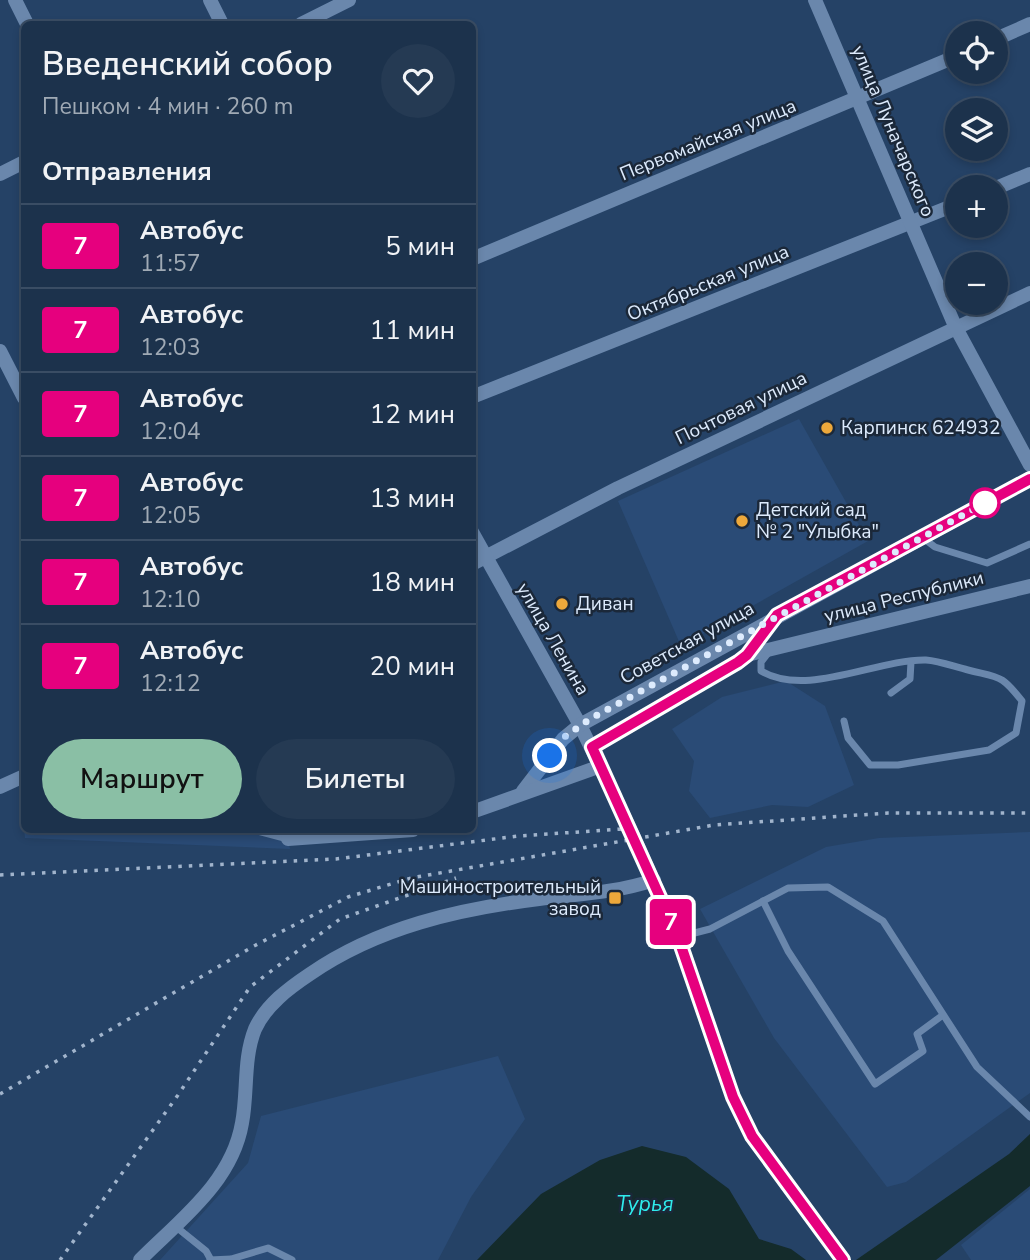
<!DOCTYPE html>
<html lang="ru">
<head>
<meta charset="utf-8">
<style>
  body { margin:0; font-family:"Nunito Sans",sans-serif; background:#253a53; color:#f1f3f6; height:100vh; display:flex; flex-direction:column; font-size:26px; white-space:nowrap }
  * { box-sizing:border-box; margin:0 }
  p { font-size:23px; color:#a0aab5 }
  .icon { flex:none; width:38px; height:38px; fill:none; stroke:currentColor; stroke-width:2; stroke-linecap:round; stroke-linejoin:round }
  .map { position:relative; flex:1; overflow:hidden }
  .side { position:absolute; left:21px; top:21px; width:455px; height:812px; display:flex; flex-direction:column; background:#1c324c; border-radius:10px; box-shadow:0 4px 10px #0003,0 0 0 2px #3a4d64 }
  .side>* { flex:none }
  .badge { padding:0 14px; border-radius:5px; font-size:24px; line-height:46px }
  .buttons { position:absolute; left:945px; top:21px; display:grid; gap:14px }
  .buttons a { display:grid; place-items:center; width:63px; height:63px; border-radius:50%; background:#1c324c; box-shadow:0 4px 10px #0003,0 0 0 2px #3a4d64; font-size:35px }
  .you { position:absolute; width:35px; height:35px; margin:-18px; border:5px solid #fff; border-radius:50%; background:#1a73e8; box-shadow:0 0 0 10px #1a73e833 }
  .map>.badge { position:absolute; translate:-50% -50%; box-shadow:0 0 0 4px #fff }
  h2 { padding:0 21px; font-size:26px; line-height:63px }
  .round { display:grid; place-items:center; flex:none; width:74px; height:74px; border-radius:37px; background:#253a53 }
  .overview { display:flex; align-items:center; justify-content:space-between; height:119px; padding:0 21px }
  h1 { font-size:33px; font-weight:600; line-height:52px }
  .cta { display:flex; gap:14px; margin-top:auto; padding:14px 21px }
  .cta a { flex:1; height:80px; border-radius:42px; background:#8abfa5; color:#111; font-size:28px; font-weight:600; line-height:80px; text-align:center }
  .cta a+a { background:#253a53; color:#f1f3f6 }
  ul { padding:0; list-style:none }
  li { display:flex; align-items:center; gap:21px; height:84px; padding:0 21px; border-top:2px solid #3a4d64 }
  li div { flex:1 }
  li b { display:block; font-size:26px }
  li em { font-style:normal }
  li .badge { min-width:77px; font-weight:700; text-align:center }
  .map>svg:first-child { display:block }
  .built { fill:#2a4b76 }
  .water { fill:#142b2b }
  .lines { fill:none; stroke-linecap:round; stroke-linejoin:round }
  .service { stroke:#6a87ac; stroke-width:7 }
  .minor { stroke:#6a87ac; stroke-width:14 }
  .tertiary { stroke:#6a87ac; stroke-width:14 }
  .rail { stroke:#a1b4cc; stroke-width:3.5; stroke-dasharray:3.5 7; stroke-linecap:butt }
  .line-casing { stroke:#fff; stroke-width:16 }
  .line { stroke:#e6007e; stroke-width:10 }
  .walk { stroke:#ddebfd; stroke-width:7; stroke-dasharray:0 12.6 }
  .poi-dot { fill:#eda83b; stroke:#1b2839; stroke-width:2.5 }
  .stop-dot { fill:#fff; stroke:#e6007e; stroke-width:3.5 }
  .labels { text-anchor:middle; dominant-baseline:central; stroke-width:5; stroke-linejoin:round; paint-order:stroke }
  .street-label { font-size:19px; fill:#ddebfd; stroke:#1b2839 }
  .poi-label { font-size:19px; fill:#ddebfd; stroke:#1b2839; text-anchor:start }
  .water-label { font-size:21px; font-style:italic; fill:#2fecec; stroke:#1b2839 }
</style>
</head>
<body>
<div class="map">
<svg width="1030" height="1260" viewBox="0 0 1030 1260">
  <rect width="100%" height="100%" fill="#254266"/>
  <g class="built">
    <path d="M799,419L868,541L681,646L618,501Z"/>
    <path d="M786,681L825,706L854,785L808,807L772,805L710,818L689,791L694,761L672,729L722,697Z"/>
    <path d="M24,794V830H286L290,849L25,838L20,797Z"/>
    <path d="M1030,832V1093L906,1182L887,1187L774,1038L700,909L826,847L879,838Z"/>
    <path d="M498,1056L525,1119L471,1197L438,1260H160L248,1163L261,1116Z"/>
    <path d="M1030,1189V1260H971L961,1245Z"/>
  </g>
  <g class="water">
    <path d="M1030,1134V1186L936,1260H856L1009,1154Z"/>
    <path d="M642,1146L686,1157L729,1189L759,1239L791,1249L806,1260H477L541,1194L600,1160Z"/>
  </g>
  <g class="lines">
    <g class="service">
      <path d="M923,538L935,547L987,563L1030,544"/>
      <path d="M768,653L761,662V671C807,698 876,659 926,660C940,661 955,667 968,670C1000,678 1001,674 1022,701L1016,733L989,750L898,765H870L848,738L844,721"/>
      <path d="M891,693L910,679L911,662"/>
      <path d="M253,830L288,839"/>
      <path d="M763,901L788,951L875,1084L923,1051L917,1034L943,1015"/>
      <path d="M679,937L710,929L788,888L828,887L883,921L977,1067L1030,1117"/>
      <path d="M175,1226L206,1251L211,1260"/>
      <path d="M210,1260L231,1259L268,1248L292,1260"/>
    </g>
    <g class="minor">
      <path d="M15,0L27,24"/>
      <path d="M301,24L349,0"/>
      <path d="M996,39L1030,24"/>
      <path d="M0,174L24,162"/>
      <path d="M996,188L1030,174"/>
      <path d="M472,259L957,56"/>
      <path d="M0,351L24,398"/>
      <path d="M472,397L957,204"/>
      <path d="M472,564L618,488L1030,293"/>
      <path d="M747,655L1030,586"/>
      <path d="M0,787L24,776"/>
      <path d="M523,791L563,739L580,725"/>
      <path d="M472,812L601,766"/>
      <path d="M288,839L413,830"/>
    </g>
    <g class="tertiary">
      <path d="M210,0L222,24"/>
      <path d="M815,0L955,326L1030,465"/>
      <path d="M472,532L580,725L634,837L678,937L733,1097L752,1136L843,1260"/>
      <path d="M580,725L1030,479"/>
      <path d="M592,747L738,662L747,655L774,619"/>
      <path d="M140,1260C180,1220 232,1182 242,1123C248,1092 243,1059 255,1029C266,1005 289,988 310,974C378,927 459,909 539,899C578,894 616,893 654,880"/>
    </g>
    <g class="rail">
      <path d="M0,875L336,859L518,836L638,828"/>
      <path d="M0,1094L254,946L348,897L411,878L714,825L888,813H1030"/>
      <path d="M60,1260L178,1095L250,987L340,919L456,878"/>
    </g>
  </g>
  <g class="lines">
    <g class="line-casing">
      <path id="line" d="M843,1260L752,1136L733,1097L678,937L592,747L738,662L747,655L777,615L1030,479"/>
    </g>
    <use href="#line" class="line"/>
    <path class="walk" d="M550,756L563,738L590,719L985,503"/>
  </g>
  <g class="poi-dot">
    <circle cx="827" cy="428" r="7"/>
    <circle cx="742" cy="521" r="7"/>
    <circle cx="562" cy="604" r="7"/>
    <rect x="608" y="891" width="14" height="14" rx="3.5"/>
  </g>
  <circle class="stop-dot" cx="985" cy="503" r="14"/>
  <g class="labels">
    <g class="street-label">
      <text transform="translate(893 131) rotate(67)">улица Луначарского</text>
      <text transform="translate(708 140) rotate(-22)">Первомайская улица</text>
      <text transform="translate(708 283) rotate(-22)">Октябрьская улица</text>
      <text transform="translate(741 408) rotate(-26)">Почтовая улица</text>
      <text transform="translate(904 597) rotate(-14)">улица Республики</text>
      <text transform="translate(553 639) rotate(60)">улица Ленина</text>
      <text transform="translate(687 643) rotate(-29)">Советская улица</text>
    </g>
    <g class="poi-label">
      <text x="841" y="428">Карпинск 624932</text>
      <text x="756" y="510">Детский сад<tspan x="756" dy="22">№ 2 "Улыбка"</tspan></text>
      <text x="576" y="604">Диван</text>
      <text x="601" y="887" text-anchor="end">Машиностроительный<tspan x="601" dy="22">завод</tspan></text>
    </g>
    <g class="water-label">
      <text x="645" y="1204">Турья</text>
    </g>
  </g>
</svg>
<div class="buttons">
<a><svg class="icon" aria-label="locate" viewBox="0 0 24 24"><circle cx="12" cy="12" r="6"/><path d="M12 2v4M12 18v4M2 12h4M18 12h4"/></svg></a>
<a><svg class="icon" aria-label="layers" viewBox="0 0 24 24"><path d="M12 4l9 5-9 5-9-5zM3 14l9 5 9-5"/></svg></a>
<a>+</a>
<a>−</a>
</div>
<div class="you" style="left:550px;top:756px"></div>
<b class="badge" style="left:671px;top:922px;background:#e6007e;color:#fff">7</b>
<section class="side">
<div class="overview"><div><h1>Введенский собор</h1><p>Пешком · 4 мин · 260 m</p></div><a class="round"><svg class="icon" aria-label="heart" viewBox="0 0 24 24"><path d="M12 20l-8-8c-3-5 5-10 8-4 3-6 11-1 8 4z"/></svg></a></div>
<h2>Отправления</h2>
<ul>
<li><span class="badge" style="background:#e6007e;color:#fff">7</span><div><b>Автобус</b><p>11:57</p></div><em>5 мин</em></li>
<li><span class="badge" style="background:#e6007e;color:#fff">7</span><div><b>Автобус</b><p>12:03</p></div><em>11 мин</em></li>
<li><span class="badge" style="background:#e6007e;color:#fff">7</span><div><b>Автобус</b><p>12:04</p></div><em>12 мин</em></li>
<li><span class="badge" style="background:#e6007e;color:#fff">7</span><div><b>Автобус</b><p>12:05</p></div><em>13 мин</em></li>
<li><span class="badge" style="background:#e6007e;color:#fff">7</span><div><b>Автобус</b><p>12:10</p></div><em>18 мин</em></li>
<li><span class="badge" style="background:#e6007e;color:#fff">7</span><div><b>Автобус</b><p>12:12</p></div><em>20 мин</em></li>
</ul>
<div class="cta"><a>Маршрут</a><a>Билеты</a></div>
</section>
</div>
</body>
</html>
